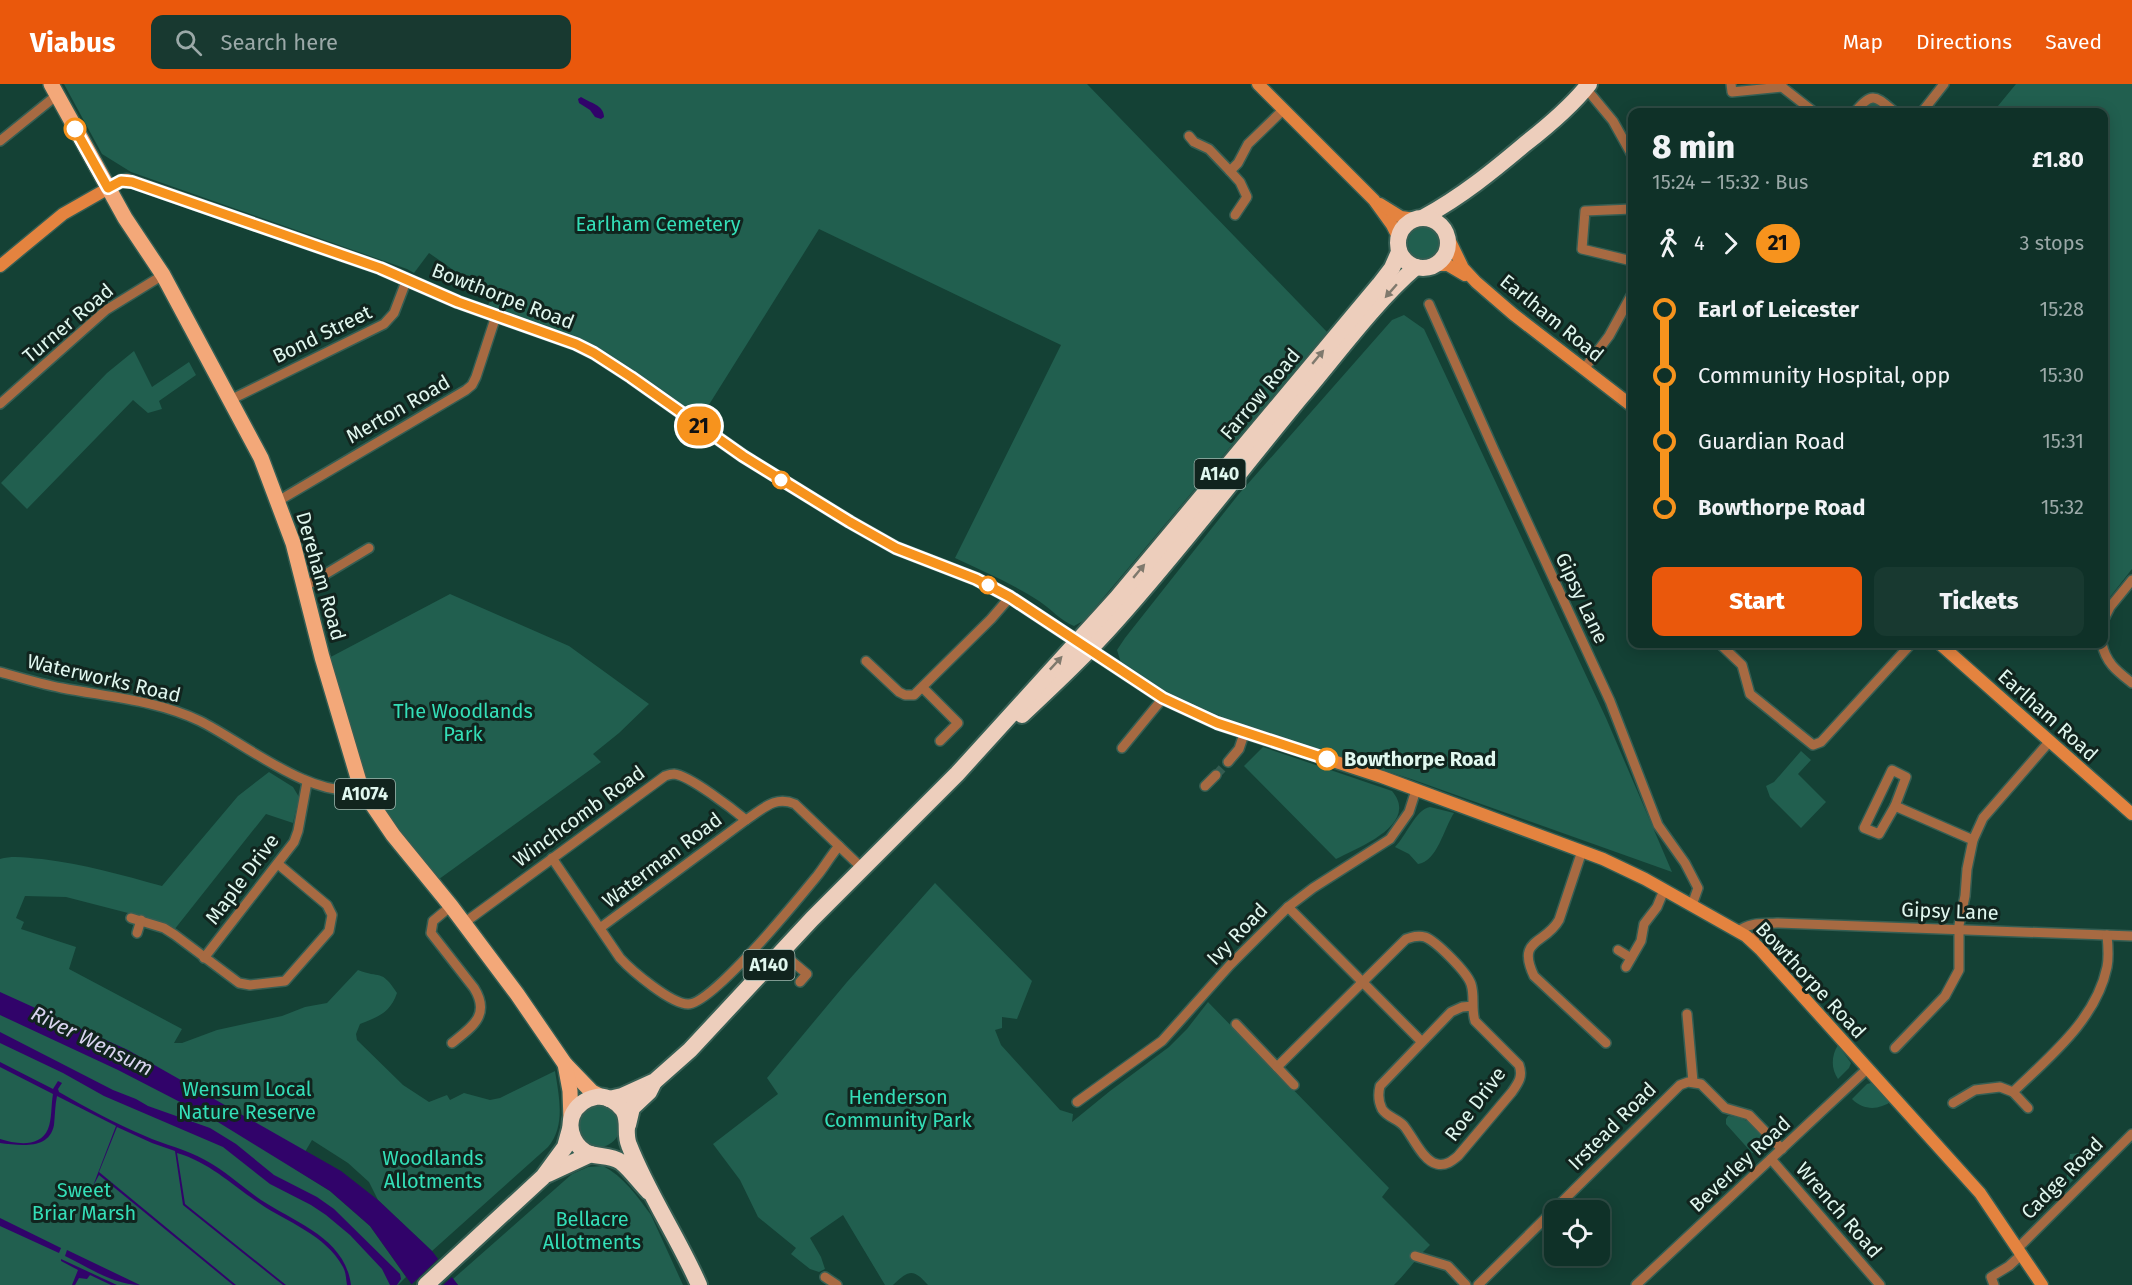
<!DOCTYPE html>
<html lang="en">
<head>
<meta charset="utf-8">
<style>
  body { margin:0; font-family:"Fira Sans",sans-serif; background:#183930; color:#f1f3f6; height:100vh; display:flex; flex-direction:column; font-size:22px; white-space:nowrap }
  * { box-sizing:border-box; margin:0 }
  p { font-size:20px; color:#9ba9a8 }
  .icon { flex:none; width:33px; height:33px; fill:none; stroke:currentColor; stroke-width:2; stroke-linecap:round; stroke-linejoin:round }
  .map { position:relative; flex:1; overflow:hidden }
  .side { position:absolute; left:1628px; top:24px; width:480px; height:540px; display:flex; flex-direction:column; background:#0f3128; border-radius:12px; box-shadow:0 3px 15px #0003,0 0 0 2px #2f4c45 }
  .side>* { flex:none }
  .badge { padding:0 12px; border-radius:20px; font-size:21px; line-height:39px }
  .buttons { position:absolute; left:1544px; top:1116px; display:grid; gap:12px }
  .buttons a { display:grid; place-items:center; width:66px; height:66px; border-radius:12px; background:#0f3128; box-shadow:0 3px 15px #0003,0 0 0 2px #2f4c45; font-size:30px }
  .map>.badge { position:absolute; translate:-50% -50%; box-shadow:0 0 0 3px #fff }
  .legs { display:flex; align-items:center; gap:9px; height:66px; padding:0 24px; font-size:20px }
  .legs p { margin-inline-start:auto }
  .summary { display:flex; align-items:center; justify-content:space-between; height:102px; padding:0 24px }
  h1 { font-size:33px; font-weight:800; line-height:45px }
  .action { display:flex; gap:12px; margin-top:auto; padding:12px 24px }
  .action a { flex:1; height:69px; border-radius:12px; background:#ea580c; color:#fff; font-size:24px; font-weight:800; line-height:69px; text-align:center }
  .action a+a { background:#183930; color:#f1f3f6 }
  ul { padding:0 24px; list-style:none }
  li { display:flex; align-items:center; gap:21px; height:66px; font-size:22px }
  li i { display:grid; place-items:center; width:9px; height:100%; margin:0 8px; background:currentColor }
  li i::after { content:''; width:15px; height:15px; margin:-8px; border:4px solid; border-radius:50%; background:#0f3128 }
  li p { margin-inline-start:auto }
  li:first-child i { background:linear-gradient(#0000 50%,currentColor 0) }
  li:last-child i { background:linear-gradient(currentColor 50%,#0000 0) }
  header { display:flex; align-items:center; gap:36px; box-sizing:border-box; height:84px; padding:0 30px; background:#ea580c; color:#fff }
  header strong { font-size:28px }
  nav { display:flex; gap:33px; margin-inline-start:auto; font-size:21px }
  .search { width:420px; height:54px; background:#183930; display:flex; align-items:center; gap:15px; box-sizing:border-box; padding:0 21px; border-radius:12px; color:#9ba9a8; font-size:22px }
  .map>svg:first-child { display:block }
  .green { fill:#215f4f }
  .water { fill:#31036a }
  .pier { fill:#144135 }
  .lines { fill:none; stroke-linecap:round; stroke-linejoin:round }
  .street-tunnel { stroke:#335c51; stroke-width:9; stroke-dasharray:9 4.5; stroke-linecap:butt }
  .street-casing { stroke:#355e53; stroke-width:12 }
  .secondary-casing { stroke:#355e53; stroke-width:15 }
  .primary-casing { stroke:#355e53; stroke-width:18 }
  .highway-casing { stroke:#355e53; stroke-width:20 }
  .street { stroke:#a76a42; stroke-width:9 }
  .secondary { stroke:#e4833f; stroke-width:12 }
  .primary { stroke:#f3a879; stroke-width:15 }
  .highway { stroke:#edcebc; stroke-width:16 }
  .oneway { fill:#7f796d }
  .line-1-casing { stroke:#fff; stroke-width:14 }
  .line-1 { stroke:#f7931d; stroke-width:9 }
  .stop-1-dot { fill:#fff; stroke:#f7931d; stroke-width:3 }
  .labels { text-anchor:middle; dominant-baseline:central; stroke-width:6; stroke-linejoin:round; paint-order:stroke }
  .shield { fill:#11241e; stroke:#a2b8b0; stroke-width:1.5 }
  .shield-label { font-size:18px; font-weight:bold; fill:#e0f7ef }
  .park-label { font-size:20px; fill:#34dfb8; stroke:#11241e }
  .street-label { font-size:20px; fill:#e0f7ef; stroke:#11241e }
  .stop-label { font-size:20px; font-weight:bold; fill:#e0f7ef; stroke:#11241e; text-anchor:start }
  .water-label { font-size:21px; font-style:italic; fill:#d9d4ef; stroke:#11241e }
</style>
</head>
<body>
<header>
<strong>Viabus</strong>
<div class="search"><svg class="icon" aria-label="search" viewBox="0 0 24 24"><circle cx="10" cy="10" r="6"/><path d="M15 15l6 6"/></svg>Search here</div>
<nav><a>Map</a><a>Directions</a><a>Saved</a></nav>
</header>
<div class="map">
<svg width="2132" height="1201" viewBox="0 0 2132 1201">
  <rect width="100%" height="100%" fill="#144135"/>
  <g class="green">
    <path d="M64,0H1087L1327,248L1093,526L1083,537L1074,542C1061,537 1051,525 1039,517C1013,500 983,487 955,474L1061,261L819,145L700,335L607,269L549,243L488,221L492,213L429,169L414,189L407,185L131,88L102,70Z"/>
    <path d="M2016,0H2132V485L2103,522V28H1993Z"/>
    <path d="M1884,12L1904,28H1860L1872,14Z"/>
    <circle cx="1424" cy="159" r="16"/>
    <path d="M1404,231L1424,245L1606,634L1672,788L1414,696L1231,637L1163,607L1121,579L1117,566L1125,554L1238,411L1392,236Z"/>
    <path d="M134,267L152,303L189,278L196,291L159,317L162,325L148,329L133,316L27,425L1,399L107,289Z"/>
    <path d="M450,510L569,562L649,620L619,649L593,670L601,678L435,798L386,728L357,679L325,576Z"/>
    <path d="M1263,663L1392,707C1420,740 1359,763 1336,775L1244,682Z"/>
    <path d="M1801,667L1811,676L1798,690L1826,718L1801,744L1770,713L1766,702L1774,698Z"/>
    <path d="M269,688L293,703L299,713L293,739L266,730L174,846L128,829L66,813L25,812L16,834L24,838L21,845L76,863L69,885L182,945L174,959H182L217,946L282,932L305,923L327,919L358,886C380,895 381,884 397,909C390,929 378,933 360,940L356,950L357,956L403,1001L429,1018L447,1011L450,1016L464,1009L490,1016L500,1014L555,987C559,1012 566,1042 548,1063L432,1167L378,1116L369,1098L348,1079L312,1056L295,1085L330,1107L370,1142L406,1193L398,1201H0V775C14,771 27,774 42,775C83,780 122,791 162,802L238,712Z"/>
    <path d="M1430,723L1454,729C1444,744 1437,778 1418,780L1409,770L1395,763C1407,751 1415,726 1430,723Z"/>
    <path d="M935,799L1032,897L1017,935L1002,933V944L995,946L1001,961L1060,1026L1073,1030L1072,1038L1110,1007L1169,963L1187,945L1208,918L1389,1104L1382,1113L1430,1161C1416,1174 1408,1187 1394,1201H928C913,1184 909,1186 893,1201H885L843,1131L810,1154L821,1173L825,1185L819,1188L810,1185L791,1170L796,1164L758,1133L740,1096L713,1060L778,1010L767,994L847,898Z"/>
    <path d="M1838,961L1851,979L1849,984L1838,995C1831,985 1831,972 1838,961Z"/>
    <path d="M1871,999L1877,1000L1892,1017C1879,1026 1864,1027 1852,1015L1867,1000Z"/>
    <circle cx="599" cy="1042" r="21"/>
    <path d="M1728,1032C1751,1033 1755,1045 1769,1060L1759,1070L1752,1069L1726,1040V1035Z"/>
    <path d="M2103,1067L2065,1104L2070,1070Z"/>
    <path d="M603,1082C623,1092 638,1113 651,1131L683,1201H458L453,1195L572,1090L588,1083Z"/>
  </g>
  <g class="water">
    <path d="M581,13C590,19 604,21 604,33L601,35L595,33L590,26L579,19L578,15Z"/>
    <path d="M0,908L128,966L341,1087L378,1116L432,1167L458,1201H412L370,1142L330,1107L213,1035L118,986L0,931Z"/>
    <path d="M0,948L113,1006L136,1015L148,1022L210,1044L236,1060L274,1091L317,1113L334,1125L400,1190L401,1195L397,1201H390L382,1185L350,1151L326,1131L311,1121L270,1100L223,1063L104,1012L63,989L0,959Z"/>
    <path d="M0,978L53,1005L58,997L62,999L58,1005L59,1008C87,1024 116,1040 145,1052C165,1061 186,1065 205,1076C226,1087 242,1103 261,1116C296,1139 345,1154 351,1201H347C346,1195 346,1188 343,1183C325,1150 288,1139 259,1119C232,1101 209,1078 177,1069L185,1120L286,1201H283L183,1121L175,1067L152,1059L117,1043L99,1088L236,1201H233L99,1091L93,1102L116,1042L57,1012C55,1021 55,1031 54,1041C49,1067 18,1061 0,1059V1055C16,1060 40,1064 48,1045C52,1035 51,1021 53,1010L0,983Z"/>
    <path d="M0,1134L61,1164L59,1169L0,1142Z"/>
    <path d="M67,1166L140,1201C114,1201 88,1183 65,1172Z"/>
    <path d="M61,1175L117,1201H111L90,1191L87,1195L79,1194L75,1201H72L78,1186L61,1177Z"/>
  </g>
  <path class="pier" d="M440,1173L454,1191L443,1201H411Z"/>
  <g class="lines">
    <path class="street-tunnel" d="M1216,691L1228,678"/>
    <g class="street-casing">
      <g id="street">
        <path d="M1731,0L1732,8L1782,3"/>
        <path d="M1782,0V3L1814,28"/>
        <path d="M1584,2L1613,37L1632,71"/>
        <path d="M1855,28C1873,6 1876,13 1895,28"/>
        <path d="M1922,28L1944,0"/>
        <path d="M1189,52L1194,58L1209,65L1230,87L1238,79L1248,60L1283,26"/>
        <path d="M0,57L57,11"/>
        <path d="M1230,87L1240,98L1247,113L1235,131"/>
        <path d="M1632,125L1585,127L1582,165L1632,177"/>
        <path d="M1429,220L1494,366L1610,617L1658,741L1685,779L1698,804L1692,821"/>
        <path d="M1584,285L1609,252L1632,210"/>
        <path d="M230,316L384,240L394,229L407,195"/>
        <path d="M0,320L106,226L163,191"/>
        <path d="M278,417L466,306L472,301L476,293L496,232"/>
        <path d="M304,503L369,464"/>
        <path d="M2103,537L2110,523L2132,496"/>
        <path d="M1720,560L1742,581L1750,610L1813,661L1821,658L1911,560"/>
        <path d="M2102,560C2106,579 2117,587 2132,599"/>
        <path d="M866,577L899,608L905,611H914L991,535L1010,513"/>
        <path d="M0,588C21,594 41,600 62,604C109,613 156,616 200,637C241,657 315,718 361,704"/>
        <path d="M923,604L958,639L940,657"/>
        <path d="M1122,664L1163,614"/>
        <path d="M1228,678L1239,665L1245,647"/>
        <path d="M1892,686L1906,693L1895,722L1879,750L1864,744Z"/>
        <path d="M1205,702L1216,691"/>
        <path d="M1895,722L1973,756"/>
        <path d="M1582,767L1559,836C1545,861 1516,854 1534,892L1606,959"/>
        <path d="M552,774L620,874C632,887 671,920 688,920C712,921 799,814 817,792C825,782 831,771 839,762"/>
        <path d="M451,822L433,837L431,849L474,904C491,931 472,943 452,959"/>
        <path d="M1288,823L1421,957"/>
        <path d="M131,834L164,844L175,851L239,899L250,901L285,897L329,847L332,831L327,821L278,780"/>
        <path d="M464,839L665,692C668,691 671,690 674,690C689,691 734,726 746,736C763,725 775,711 795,720L862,784"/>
        <path d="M600,844L746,736"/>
        <path d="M1738,847C1751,838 1762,840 1777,839L2132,852"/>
        <path d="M137,849L141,836"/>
        <path d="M1752,857L1766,840"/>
        <path d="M1618,866L1631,874"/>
        <path d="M781,868L807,890L800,898"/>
        <path d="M204,874L294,758L298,747L307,698"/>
        <path d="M1626,883L1641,857L1644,840L1657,823L1664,806"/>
        <path d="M1687,930L1693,998"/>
        <path d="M1236,940L1277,983L1406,855C1412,853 1418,851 1425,853C1436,857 1467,888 1471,900C1475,912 1471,925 1475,937L1519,981C1523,992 1519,998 1512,1008L1458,1072C1452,1077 1446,1082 1437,1080C1423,1077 1413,1053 1404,1042C1398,1035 1387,1033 1382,1025C1378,1017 1378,1010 1380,1002L1451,928L1462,923L1473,922"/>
        <path d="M1895,964L1945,912L1959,886V841L1965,812L1967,785L1973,756L1983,734L2049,658"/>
        <path d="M1277,983L1294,1001"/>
        <path d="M2013,1008L2028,1024"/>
        <path d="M1077,1018L1162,957L1230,881L1288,823L1313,804L1390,755L1409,728L1416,706"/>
        <path d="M1953,1019L1975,1006L2000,1003L2013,1008C2049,973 2096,936 2107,883C2109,873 2108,861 2107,851"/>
        <path d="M1771,1075L1880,1201"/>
        <path d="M2018,1164L2132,1050"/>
        <path d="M1415,1172L1448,1182L1466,1201"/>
        <path d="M825,1193L837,1201"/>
        <path d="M1478,1201L1680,1001L1688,998L1701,1000L1725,1024L1749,1031L1782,1065"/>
        <path d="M1636,1201L1867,985"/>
        <path d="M1994,1201L1991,1193L2009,1182L2022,1170"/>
      </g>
    </g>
    <g class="secondary-casing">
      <g id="secondary">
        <path d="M1258,0L1374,116L1392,141L1398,153"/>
        <path d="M1380,120L1401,133L1415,135"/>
        <path d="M1449,155L1463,184L1476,198L1513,230L1632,322"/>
        <path d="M1436,181H1448L1465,191"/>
        <path d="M0,182L63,130L121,97L127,96L380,184L458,218L576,260L594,269L631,293L743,372L850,438L896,464L976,495L1010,513L1163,614L1217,639L1382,693L1603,775L1645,795L1746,852L1760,865L1980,1109L2042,1201"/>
        <path d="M1940,560L2132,730"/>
      </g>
    </g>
    <g class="primary-casing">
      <g id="primary">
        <path d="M51,0L125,134L163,191L261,374L293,459L322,573L361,704L393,751L451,822L517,910L565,980L592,1008L600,1012"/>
        <path d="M565,980L570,1007L571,1037"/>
      </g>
    </g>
    <g class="highway-casing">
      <g id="highway">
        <path d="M1424,133C1461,113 1493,87 1525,60C1548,42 1571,23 1589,0"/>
        <circle cx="1423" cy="159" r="25"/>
        <path d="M1022,631C1055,600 1088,569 1118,535C1182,463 1240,387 1301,313C1336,272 1375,218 1416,183"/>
        <path d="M609,1015L622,1012L655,997L690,966L812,835L957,690L1117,514L1379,201L1392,184L1399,168"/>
        <path d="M628,1041L632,1024L649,1008L653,1000"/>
        <path d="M548,1090L591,1070"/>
        <path d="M649,1108C640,1099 631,1086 621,1078C611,1071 600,1073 590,1070C575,1064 567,1047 572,1032C576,1022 585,1015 596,1013C606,1011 617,1018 623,1026C630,1037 624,1049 629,1061C648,1110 678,1153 699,1201"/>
        <path d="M426,1201L543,1093L565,1063L570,1045"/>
      </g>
    </g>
    <use href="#street" class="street"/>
    <use href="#secondary" class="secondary"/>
    <use href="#primary" class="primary"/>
    <use href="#highway" class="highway"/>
  </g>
  <defs><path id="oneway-solid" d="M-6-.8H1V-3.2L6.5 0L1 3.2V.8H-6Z" transform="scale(1.5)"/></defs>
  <g class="oneway">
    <use href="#oneway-solid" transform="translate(1391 207) rotate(131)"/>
    <use href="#oneway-solid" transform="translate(1318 273) rotate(-50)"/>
    <use href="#oneway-solid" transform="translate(1139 487) rotate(-50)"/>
    <use href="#oneway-solid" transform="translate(1056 579) rotate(-47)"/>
  </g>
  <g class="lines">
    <g class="line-1-casing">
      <path id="line-1" d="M75,45L108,104L121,97L132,98L380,184L458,218L576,260L594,269L631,293L743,372L850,438L896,464L976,495L1010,513L1163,614L1217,639L1327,675"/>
    </g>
    <use href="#line-1" class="line-1"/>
  </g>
  <g class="stop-1-dot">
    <circle cx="75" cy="45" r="10"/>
    <circle cx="781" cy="396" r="8"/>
    <circle cx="988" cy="501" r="8"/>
    <circle cx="1327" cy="675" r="10"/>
  </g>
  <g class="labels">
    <g class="shield">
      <rect x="1194.5" y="375" width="51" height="30" rx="4.5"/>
      <rect x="335" y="695" width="60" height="30" rx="4.5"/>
      <rect x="743.5" y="866" width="51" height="30" rx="4.5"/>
    </g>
    <g class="shield-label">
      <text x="1220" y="390">A140</text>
      <text x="365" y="710">A1074</text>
      <text x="769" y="881">A140</text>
    </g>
    <g class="park-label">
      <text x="658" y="140">Earlham Cemetery</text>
      <text x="463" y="627">The Woodlands<tspan x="463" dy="23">Park</tspan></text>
      <text x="247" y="1005">Wensum Local<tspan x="247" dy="23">Nature Reserve</tspan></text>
      <text x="898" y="1013">Henderson<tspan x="898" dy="23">Community Park</tspan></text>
      <text x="433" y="1074">Woodlands<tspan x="433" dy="23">Allotments</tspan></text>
      <text x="84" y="1106">Sweet<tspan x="84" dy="23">Briar Marsh</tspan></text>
      <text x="592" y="1135">Bellacre<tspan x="592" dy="23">Allotments</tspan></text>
    </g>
    <g class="street-label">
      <text transform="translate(503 212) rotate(21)">Bowthorpe Road</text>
      <text transform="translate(1552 234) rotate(39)">Earlham Road</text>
      <text transform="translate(68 239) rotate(-40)">Turner Road</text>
      <text transform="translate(322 250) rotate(-26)">Bond Street</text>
      <text transform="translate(1260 310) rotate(-50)">Farrow Road</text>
      <text transform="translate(398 325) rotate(-30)">Merton Road</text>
      <text transform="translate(321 492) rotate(74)">Dereham Road</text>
      <text transform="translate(1582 514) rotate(65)">Gipsy Lane</text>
      <text transform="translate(104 594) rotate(13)">Waterworks Road</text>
      <text transform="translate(2048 631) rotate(42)">Earlham Road</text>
      <text transform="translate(579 732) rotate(-36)">Winchcomb Road</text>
      <text transform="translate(662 776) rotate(-37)">Waterman Road</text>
      <text transform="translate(242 795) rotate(-53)">Maple Drive</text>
      <text transform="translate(1950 827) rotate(2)">Gipsy Lane</text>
      <text transform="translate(1237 850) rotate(-46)">Ivy Road</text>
      <text transform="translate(1811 896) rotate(47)">Bowthorpe Road</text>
      <text transform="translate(1475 1020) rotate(-53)">Roe Drive</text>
      <text transform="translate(1612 1042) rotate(-45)">Irstead Road</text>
      <text transform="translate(1740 1080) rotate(-43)">Beverley Road</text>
      <text transform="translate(2062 1094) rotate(-45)">Cadge Road</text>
      <text transform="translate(1839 1126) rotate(49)">Wrench Road</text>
    </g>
    <g class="stop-label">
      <text x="1344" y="675">Bowthorpe Road</text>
    </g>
    <g class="water-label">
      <text transform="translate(92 957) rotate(26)">River Wensum</text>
    </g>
  </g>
</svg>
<div class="buttons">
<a><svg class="icon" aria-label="locate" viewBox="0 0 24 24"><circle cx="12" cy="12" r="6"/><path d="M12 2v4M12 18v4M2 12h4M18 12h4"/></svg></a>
</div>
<b class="badge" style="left:699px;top:342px;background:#f7931d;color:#111">21</b>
<section class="side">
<div class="summary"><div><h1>8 min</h1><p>15:24 – 15:32 · Bus</p></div><b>£1.80</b></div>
<div class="legs"><svg class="icon" aria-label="walk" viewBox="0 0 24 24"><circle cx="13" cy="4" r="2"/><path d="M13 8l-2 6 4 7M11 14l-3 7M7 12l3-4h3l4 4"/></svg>4<svg class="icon" aria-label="forward" viewBox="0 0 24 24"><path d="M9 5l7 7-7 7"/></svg><b class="badge" style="background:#f7931d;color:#111">21</b><p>3 stops</p></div>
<ul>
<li><i style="color:#f7931d"></i><b>Earl of Leicester</b><p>15:28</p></li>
<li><i style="color:#f7931d"></i><span>Community Hospital, opp</span><p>15:30</p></li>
<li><i style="color:#f7931d"></i><span>Guardian Road</span><p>15:31</p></li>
<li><i style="color:#f7931d"></i><b>Bowthorpe Road</b><p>15:32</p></li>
</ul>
<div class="action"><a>Start</a><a>Tickets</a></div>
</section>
</div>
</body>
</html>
